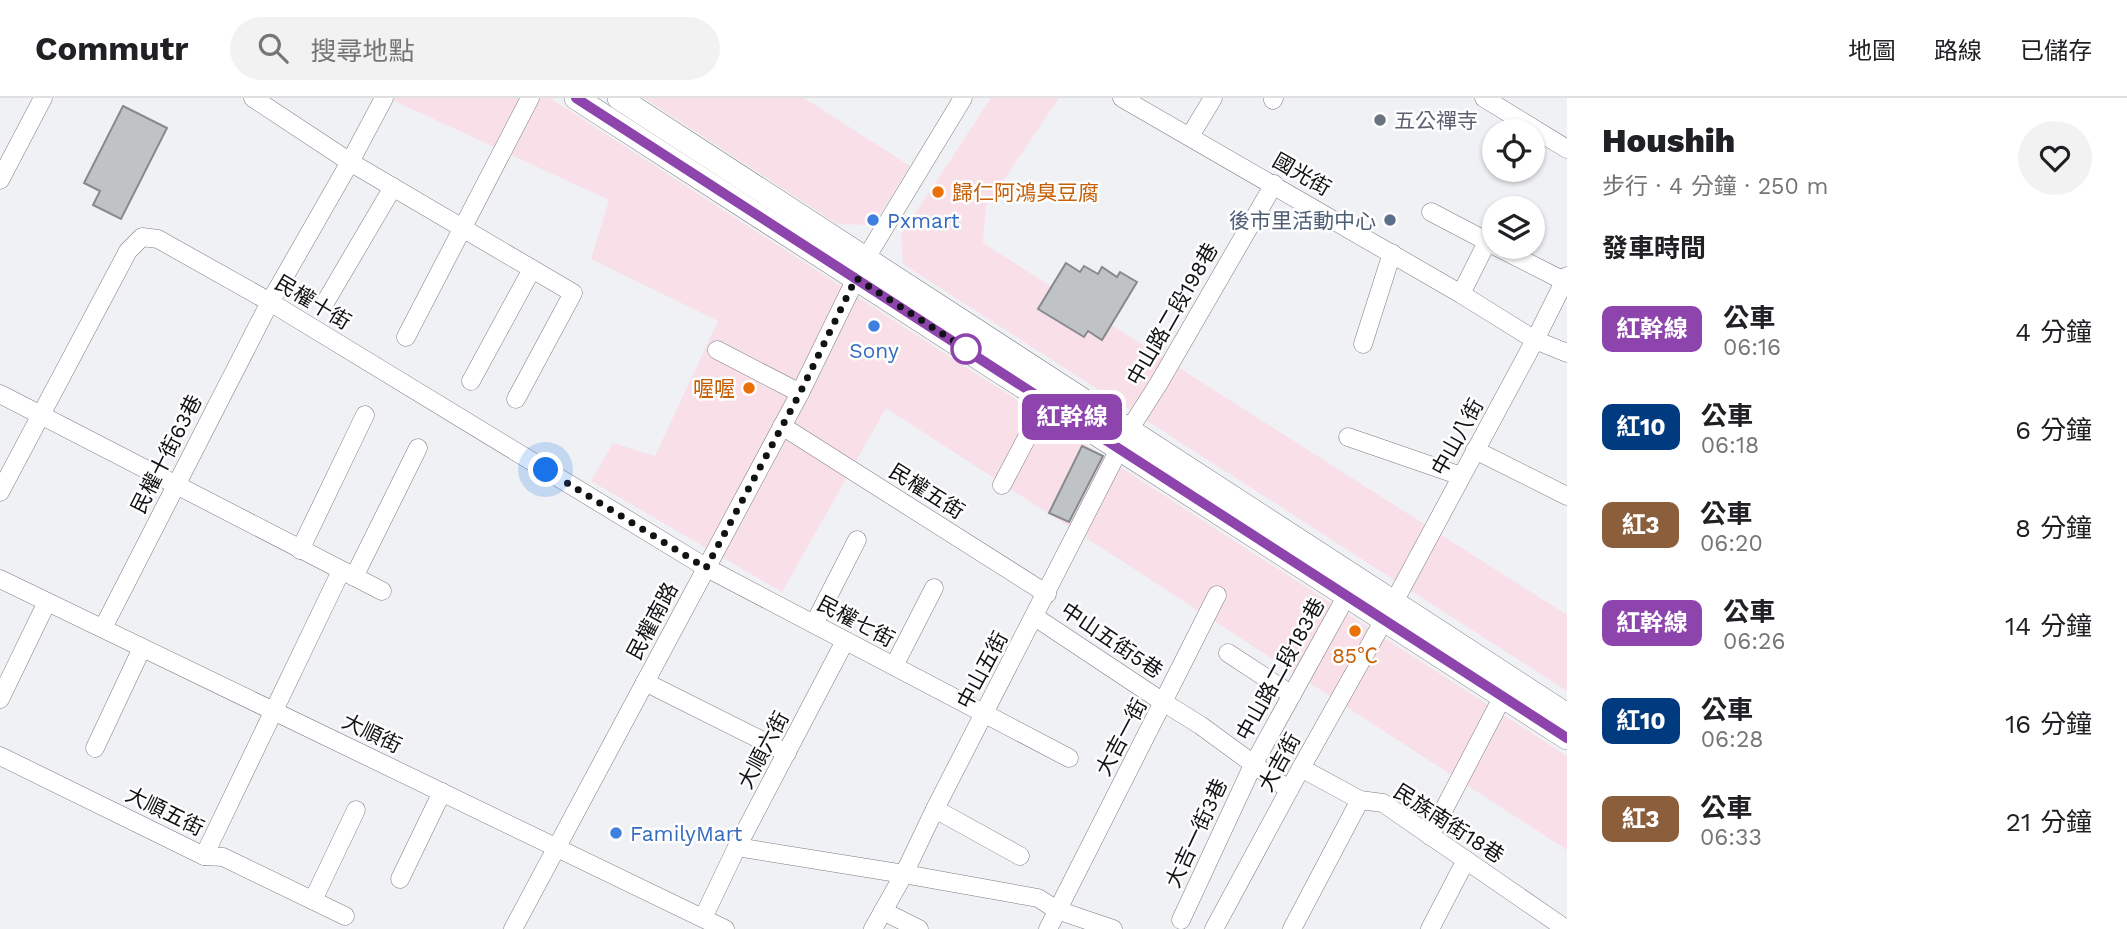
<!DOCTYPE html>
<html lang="zh-TW">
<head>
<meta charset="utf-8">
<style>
  body { margin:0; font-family:"Work Sans","Noto Sans TC",sans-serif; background:#f2f2f2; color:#202124; height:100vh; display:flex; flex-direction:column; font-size:26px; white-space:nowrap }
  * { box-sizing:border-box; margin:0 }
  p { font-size:23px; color:#757577 }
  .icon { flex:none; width:38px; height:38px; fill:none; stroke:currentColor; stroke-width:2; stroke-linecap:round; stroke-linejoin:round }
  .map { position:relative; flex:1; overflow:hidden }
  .sheet { display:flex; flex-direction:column; background:#fff; width:560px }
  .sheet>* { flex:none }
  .badge { padding:0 14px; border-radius:10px; font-size:24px; line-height:46px }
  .controls { position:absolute; left:1482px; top:21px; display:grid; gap:14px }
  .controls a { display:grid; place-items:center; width:63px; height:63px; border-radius:50%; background:#fff; box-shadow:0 2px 5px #0004; font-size:35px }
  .you { position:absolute; width:35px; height:35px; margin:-18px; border:5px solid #fff; border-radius:50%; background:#1a73e8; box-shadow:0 0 0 10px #1a73e833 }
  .map>.badge { position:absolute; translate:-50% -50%; box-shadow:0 0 0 4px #fff }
  h2 { padding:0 35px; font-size:26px; line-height:63px }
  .round { display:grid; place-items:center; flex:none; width:74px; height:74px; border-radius:37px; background:#f2f2f2 }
  .summary { display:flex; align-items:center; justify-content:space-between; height:119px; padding:0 35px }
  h1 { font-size:33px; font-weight:800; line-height:52px }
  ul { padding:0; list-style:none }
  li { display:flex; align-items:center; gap:21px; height:98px; padding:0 35px }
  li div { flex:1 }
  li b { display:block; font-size:26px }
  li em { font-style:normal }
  li .badge { min-width:77px; font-weight:700; text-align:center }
  header { display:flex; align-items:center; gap:42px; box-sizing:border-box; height:98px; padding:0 35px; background:#fff; border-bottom:2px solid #e0e0e0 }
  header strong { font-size:33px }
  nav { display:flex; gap:38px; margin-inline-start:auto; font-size:24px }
  .search { width:490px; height:63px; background:#f2f2f2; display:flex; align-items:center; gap:18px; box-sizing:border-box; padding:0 24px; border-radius:38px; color:#757577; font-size:26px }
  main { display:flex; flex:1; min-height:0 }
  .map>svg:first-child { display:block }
  .commercial { fill:#f9e0e8 }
  .building { fill:#c0c3c5; stroke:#878a8c; stroke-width:2 }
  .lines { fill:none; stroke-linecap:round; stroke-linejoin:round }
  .minor-casing { stroke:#7b7d80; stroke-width:19 }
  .major-casing { stroke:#7b7d80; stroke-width:24 }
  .minor { stroke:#fff; stroke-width:18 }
  .major { stroke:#fff; stroke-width:23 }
  .line-casing { stroke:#fff; stroke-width:16 }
  .line { stroke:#8e44ad; stroke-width:10 }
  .walk { stroke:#111213; stroke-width:7; stroke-dasharray:0 12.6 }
  .worship-dot { fill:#6b7280; stroke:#fefeff; stroke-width:2.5 }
  .food-dot { fill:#e8710a; stroke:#fefeff; stroke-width:2.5 }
  .shop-dot { fill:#3f7fe0; stroke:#fefeff; stroke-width:2.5 }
  .service-dot { fill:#5c6f8a; stroke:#fefeff; stroke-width:2.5 }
  .stop-dot { fill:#fff; stroke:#8e44ad; stroke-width:3.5 }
  .labels { text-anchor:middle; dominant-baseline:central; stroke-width:5; stroke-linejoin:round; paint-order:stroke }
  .worship-label { font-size:21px; fill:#5b616d; stroke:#fefeff; text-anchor:start }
  .street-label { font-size:21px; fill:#111213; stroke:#fefeff }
  .food-label { font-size:21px; fill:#c56008; stroke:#fefeff; text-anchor:start }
  .shop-label { font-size:21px; fill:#366cbe; stroke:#fefeff; text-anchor:start }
  .service-label { font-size:21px; fill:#4e5e75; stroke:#fefeff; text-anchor:end }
</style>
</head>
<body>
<header>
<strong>Commutr</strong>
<div class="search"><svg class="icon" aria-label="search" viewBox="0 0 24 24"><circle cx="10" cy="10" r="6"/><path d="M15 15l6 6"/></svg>搜尋地點</div>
<nav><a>地圖</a><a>路線</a><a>已儲存</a></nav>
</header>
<main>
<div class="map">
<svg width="1567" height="831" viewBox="0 0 1567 831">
  <rect width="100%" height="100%" fill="#eff1f4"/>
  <g class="commercial">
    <path d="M388,0H550L1567,658V752L886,310L782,494L591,383L613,345L655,358L718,223L591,161L609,102Z"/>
    <path d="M644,0H804L910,68L873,127L837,126Z"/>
    <path d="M991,0H1059L986,108L983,145L1567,517V593L903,166L901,137Z"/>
  </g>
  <g class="building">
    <path d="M123,8L167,30L121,121L93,107L100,93L84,85Z"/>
    <path d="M1066,165L1080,174L1084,168L1098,176L1102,169L1117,179L1120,174L1137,184L1102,242L1088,233L1084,239L1038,211Z"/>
    <path d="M1082,348L1103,358L1069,424L1049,415Z"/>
  </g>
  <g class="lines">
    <g class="minor-casing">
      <g id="minor">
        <path d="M253,0L350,64L573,195L516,301"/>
        <path d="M1122,0L1461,196L1535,242L1567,255"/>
        <path d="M1484,0L1567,51"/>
        <path d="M1273,2L1274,0"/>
        <path d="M1190,38L1213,0"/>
        <path d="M0,82L43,0"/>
        <path d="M1431,114L1494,147"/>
        <path d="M1497,149L1564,183"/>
        <path d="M1461,196L1487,144"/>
        <path d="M326,203L393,89"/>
        <path d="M406,239L530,0"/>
        <path d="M1363,246L1392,155"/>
        <path d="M717,252L800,295"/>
        <path d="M471,283L532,171"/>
        <path d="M0,296L382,493"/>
        <path d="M782,328L1047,496"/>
        <path d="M1348,339L1461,378"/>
        <path d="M1475,352L1567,398"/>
        <path d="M1002,387L1046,303"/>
        <path d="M0,394L128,153L142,139L158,141L270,204L707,470L1069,660"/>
        <path d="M300,452L365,317"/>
        <path d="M354,479L418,350"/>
        <path d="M0,481L725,831"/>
        <path d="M1035,519L1163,604L1217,497"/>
        <path d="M814,526L857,442"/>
        <path d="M103,530L270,204L350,64L384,0"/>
        <path d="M1228,555L1292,597"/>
        <path d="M894,568L934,490"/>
        <path d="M645,584L787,655"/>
        <path d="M0,601L47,504"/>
        <path d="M95,650L142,550"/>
        <path d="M0,658L204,758L341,473"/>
        <path d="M1301,670L1360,702L1383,705L1566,831"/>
        <path d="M935,711L1020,758"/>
        <path d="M1430,738L1503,598"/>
        <path d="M737,749L904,776L1038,800L1057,812L1113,831"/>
        <path d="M204,758L223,759L345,818"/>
        <path d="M400,781L442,694"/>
        <path d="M313,802L356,712"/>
        <path d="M883,813L919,831"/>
        <path d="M703,820L737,749L845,543"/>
        <path d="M1181,822L1253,667L1347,497"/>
        <path d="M513,831L800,295L866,160L963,0"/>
        <path d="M873,831L904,776L935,711L1129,332L1159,285L1274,86"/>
        <path d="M1048,831L1163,604L1200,627L1289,692"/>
        <path d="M1214,831L1301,670L1394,504L1535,242L1567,178"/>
        <path d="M1292,831L1360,702"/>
        <path d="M1430,831L1466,762"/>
      </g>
    </g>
    <g class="major-casing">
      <g id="major">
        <path d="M576,0L1567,640"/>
        <path d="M619,0L1567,617"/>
      </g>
    </g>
    <use href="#minor" class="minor"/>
    <use href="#major" class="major"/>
  </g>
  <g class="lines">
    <g class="line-casing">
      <path id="line" d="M576,0L1567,640"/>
    </g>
    <use href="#line" class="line"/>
    <path class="walk" d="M546,372L706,470L800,295L856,180L966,251"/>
  </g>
  <circle class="worship-dot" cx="1380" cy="22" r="7"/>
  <g class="food-dot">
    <circle cx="938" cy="94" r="7"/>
    <circle cx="749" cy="290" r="7"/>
    <circle cx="1355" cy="533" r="7"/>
  </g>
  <g class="shop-dot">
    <circle cx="873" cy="122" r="7"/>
    <circle cx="874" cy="228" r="7"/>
    <circle cx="616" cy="735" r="7"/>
  </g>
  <circle class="service-dot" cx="1390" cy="122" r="7"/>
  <circle class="stop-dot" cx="966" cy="251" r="14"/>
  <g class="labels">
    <g class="worship-label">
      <text x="1394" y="22">五公禪寺</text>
    </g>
    <g class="street-label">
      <text transform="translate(1302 76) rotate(30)">國光街</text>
      <text transform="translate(313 204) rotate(31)">民權十街</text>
      <text transform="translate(1172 216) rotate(-60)">中山路二段198巷</text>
      <text transform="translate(1457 339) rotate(-61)">中山八街</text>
      <text transform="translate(166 356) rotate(-63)">民權十街63巷</text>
      <text transform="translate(927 393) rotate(32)">民權五街</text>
      <text transform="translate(652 523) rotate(-62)">民權南路</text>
      <text transform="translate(856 523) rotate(28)">民權七街</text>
      <text transform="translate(1112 542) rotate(34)">中山五街5巷</text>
      <text transform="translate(1280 571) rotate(-61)">中山路二段183巷</text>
      <text transform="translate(982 572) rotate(-62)">中山五街</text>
      <text transform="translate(372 635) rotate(26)">大順街</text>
      <text transform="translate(1121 639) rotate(-62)">大吉一街</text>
      <text transform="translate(763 652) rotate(-62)">大順六街</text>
      <text transform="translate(1279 664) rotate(-61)">大吉街</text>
      <text transform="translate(165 713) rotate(26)">大順五街</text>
      <text transform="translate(1449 725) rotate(33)">民族南街18巷</text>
      <text transform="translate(1196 735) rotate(-65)">大吉一街3巷</text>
    </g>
    <g class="food-label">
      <text x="952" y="94">歸仁阿鴻臭豆腐</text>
      <text x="735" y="290" text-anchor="end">喔喔</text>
      <text x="1355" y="557" text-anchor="middle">85℃</text>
    </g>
    <g class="shop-label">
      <text x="887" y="122">Pxmart</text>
      <text x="874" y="252" text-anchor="middle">Sony</text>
      <text x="630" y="735">FamilyMart</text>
    </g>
    <g class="service-label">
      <text x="1376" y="122">後市里活動中心</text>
    </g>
  </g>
</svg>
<div class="controls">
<a><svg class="icon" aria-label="locate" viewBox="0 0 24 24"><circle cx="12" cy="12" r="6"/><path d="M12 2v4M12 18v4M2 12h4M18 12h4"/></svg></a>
<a><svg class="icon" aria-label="layers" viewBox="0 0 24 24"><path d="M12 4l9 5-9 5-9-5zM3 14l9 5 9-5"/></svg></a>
</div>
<div class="you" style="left:546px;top:372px"></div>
<b class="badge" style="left:1072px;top:319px;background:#8e44ad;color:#fff">紅幹線</b>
</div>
<section class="sheet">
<div class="summary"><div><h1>Houshih</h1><p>步行 · 4 分鐘 · 250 m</p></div><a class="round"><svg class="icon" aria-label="heart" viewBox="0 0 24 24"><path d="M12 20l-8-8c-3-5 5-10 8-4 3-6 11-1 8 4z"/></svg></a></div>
<h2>發車時間</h2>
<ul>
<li><span class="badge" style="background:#8e44ad;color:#fff">紅幹線</span><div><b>公車</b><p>06:16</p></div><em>4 分鐘</em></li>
<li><span class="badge" style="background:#003b80;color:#fff">紅10</span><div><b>公車</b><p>06:18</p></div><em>6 分鐘</em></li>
<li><span class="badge" style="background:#8b5e3c;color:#fff">紅3</span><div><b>公車</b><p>06:20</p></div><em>8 分鐘</em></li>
<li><span class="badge" style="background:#8e44ad;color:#fff">紅幹線</span><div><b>公車</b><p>06:26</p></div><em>14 分鐘</em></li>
<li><span class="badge" style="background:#003b80;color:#fff">紅10</span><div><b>公車</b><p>06:28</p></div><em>16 分鐘</em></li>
<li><span class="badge" style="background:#8b5e3c;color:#fff">紅3</span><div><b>公車</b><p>06:33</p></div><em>21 分鐘</em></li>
</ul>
</section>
</main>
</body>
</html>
